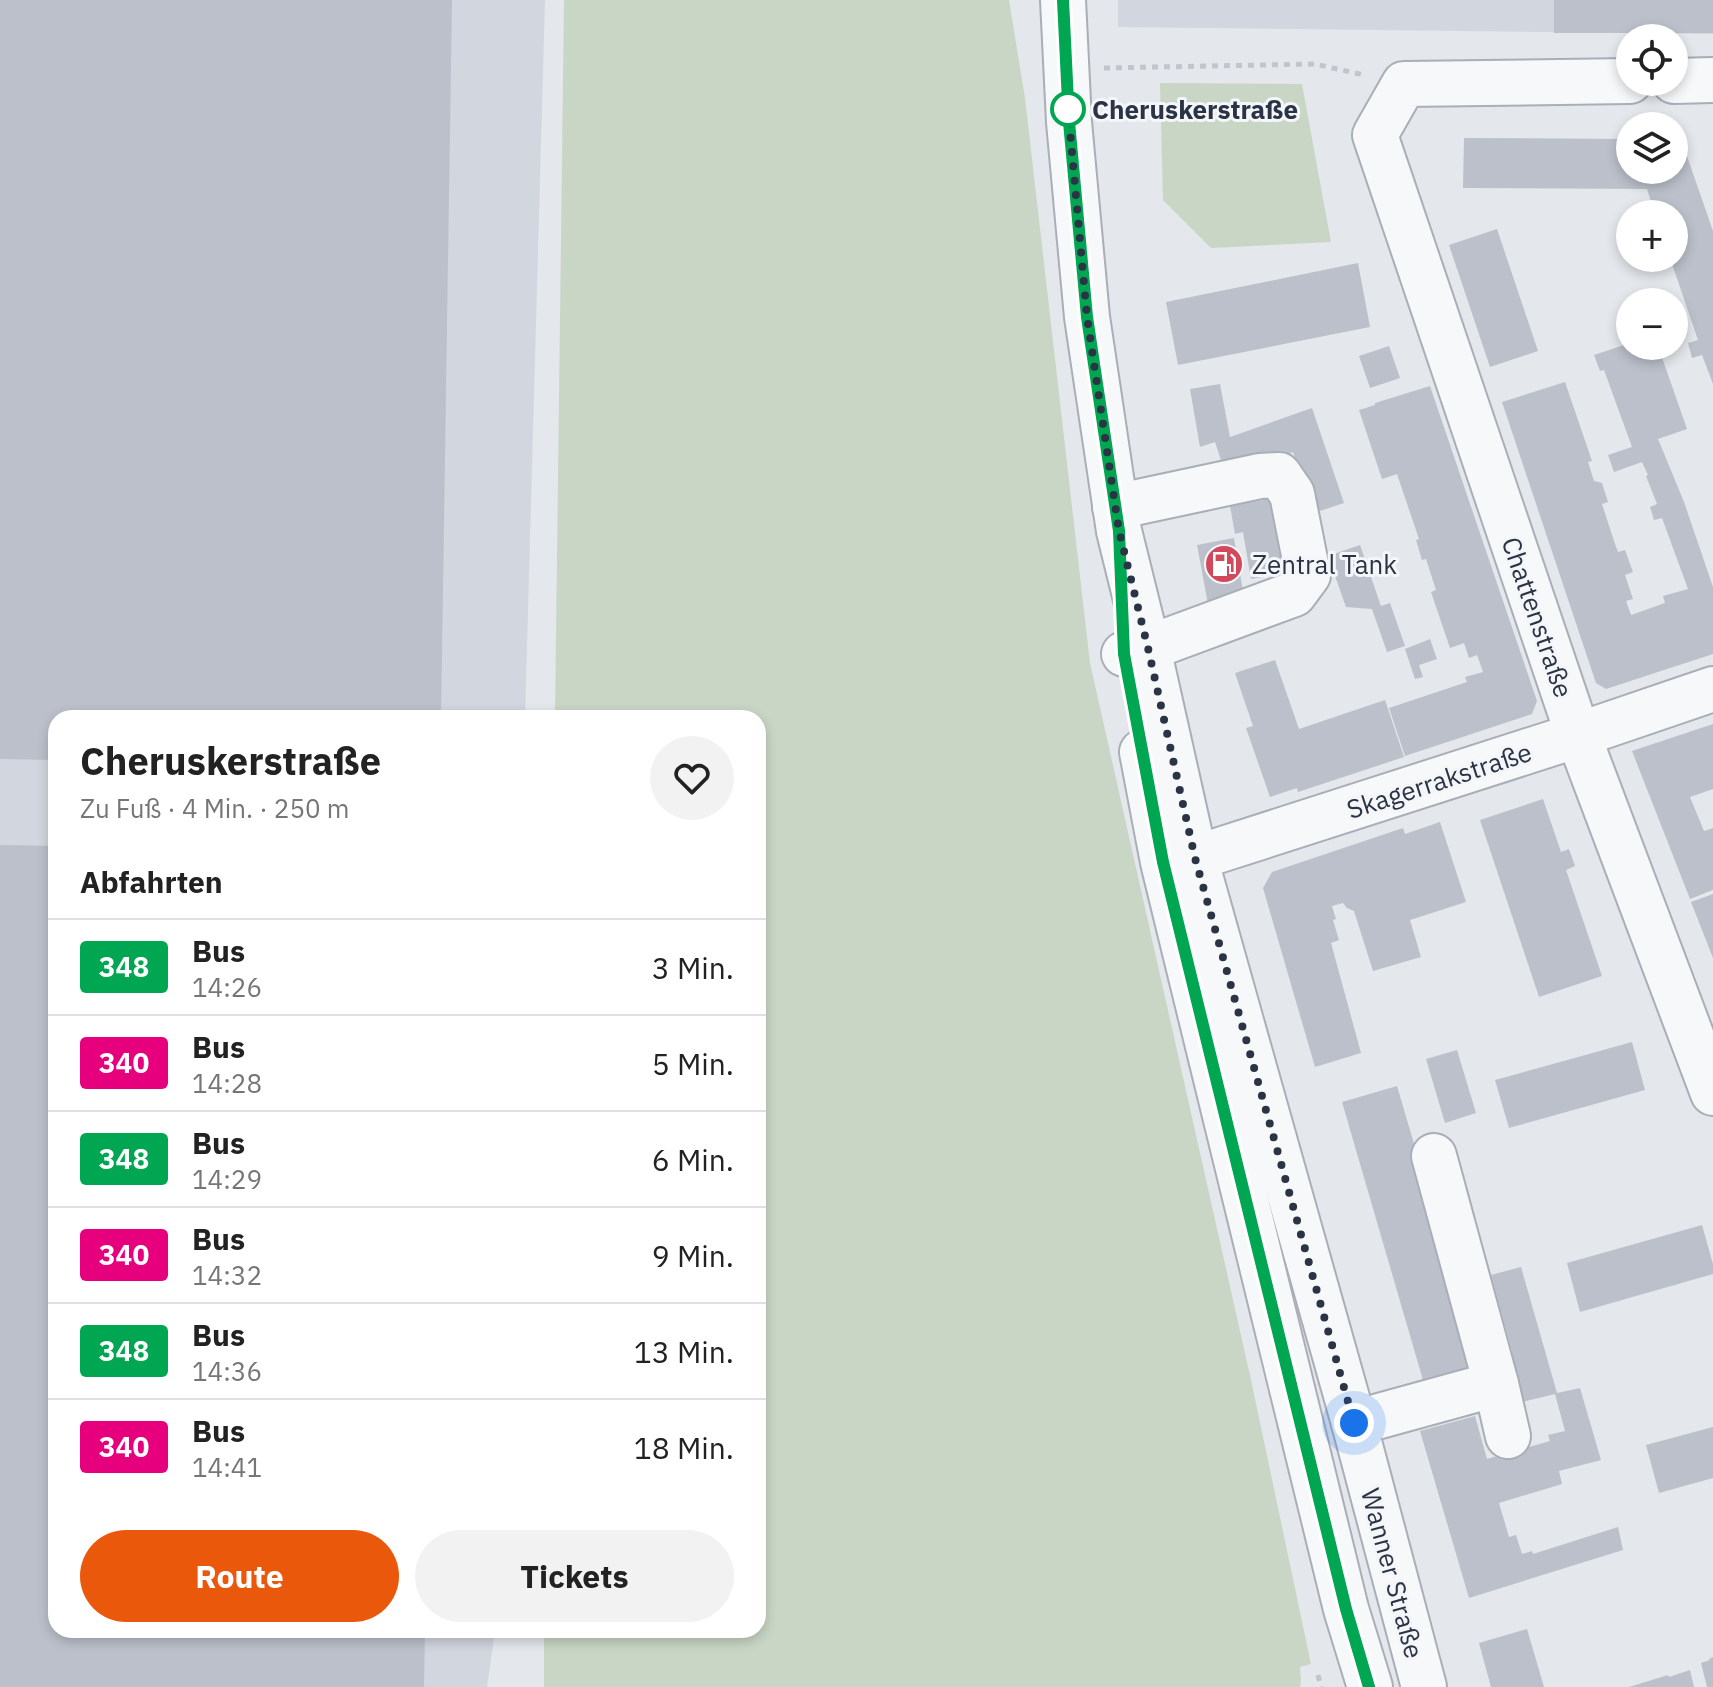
<!DOCTYPE html>
<html lang="de">
<head>
<meta charset="utf-8">
<style>
  body { margin:0; font-family:"IBM Plex Sans",sans-serif; background:#f2f2f2; color:#222; height:100vh; display:flex; flex-direction:column; font-size:30px; white-space:nowrap }
  * { box-sizing:border-box; margin:0 }
  p { font-size:26px; color:#767676 }
  .icon { flex:none; width:44px; height:44px; fill:none; stroke:currentColor; stroke-width:2; stroke-linecap:round; stroke-linejoin:round }
  .map { position:relative; flex:1; overflow:hidden }
  .details { position:absolute; left:48px; top:710px; width:718px; height:928px; display:flex; flex-direction:column; background:#fff; border-radius:24px; box-shadow:0 4px 12px #0003 }
  .details>* { flex:none }
  .badge { padding:0 16px; border-radius:6px; font-size:28px; line-height:52px }
  .tools { position:absolute; left:1616px; top:24px; display:grid; gap:16px }
  .tools a { display:grid; place-items:center; width:72px; height:72px; border-radius:50%; background:#fff; box-shadow:0 4px 12px #0003; font-size:40px }
  .you { position:absolute; width:40px; height:40px; margin:-20px; border:6px solid #fff; border-radius:50%; background:#1a73e8; box-shadow:0 0 0 12px #1a73e833 }
  .map>.badge { position:absolute; translate:-50% -50%; box-shadow:0 0 0 4px #fff }
  h2 { padding:0 32px; font-size:30px; line-height:72px }
  .round { display:grid; place-items:center; flex:none; width:84px; height:84px; border-radius:42px; background:#f2f2f2 }
  .overview { display:flex; align-items:center; justify-content:space-between; height:136px; padding:0 32px }
  h1 { font-size:38px; font-weight:800; line-height:60px }
  .button { display:flex; gap:16px; margin-top:auto; padding:16px 32px }
  .button a { flex:1; height:92px; border-radius:48px; background:#ea580c; color:#fff; font-size:32px; font-weight:800; line-height:92px; text-align:center }
  .button a+a { background:#f2f2f2; color:#222 }
  ul { padding:0; list-style:none }
  li { display:flex; align-items:center; gap:24px; height:96px; padding:0 32px; border-top:2px solid #e0e0e0 }
  li div { flex:1 }
  li b { display:block; font-size:30px }
  li em { font-style:normal }
  li .badge { min-width:88px; font-weight:700; text-align:center }
  .map>svg:first-child { display:block }
  .built { fill:#d2d6de }
  .green { fill:#c9d6c5 }
  .building { fill:#bbc0ca }
  .lines { fill:none; stroke-linecap:round; stroke-linejoin:round }
  .minor-casing { stroke:#a9aeb7; stroke-width:48 }
  .path { stroke:#c2c5cb; stroke-width:5; stroke-dasharray:6 6; stroke-linecap:butt }
  .minor { stroke:#f7f8fa; stroke-width:44 }
  .line-casing { stroke:#fff; stroke-width:18 }
  .line { stroke:#00a651; stroke-width:12 }
  .walk { stroke:#2b3445; stroke-width:8; stroke-dasharray:0 14.4 }
  .stop-dot { fill:#fff; stroke:#00a651; stroke-width:4 }
  .labels { text-anchor:middle; dominant-baseline:central; stroke-width:6; stroke-linejoin:round; paint-order:stroke }
  .stop-label { font-size:26px; font-weight:bold; fill:#2b3445; stroke:#f4f6f9; text-anchor:start }
  .poi-label { font-size:26px; fill:#2b3445; stroke:#f4f6f9; text-anchor:start }
  .street-label { font-size:26px; fill:#2b3445; stroke:#f4f6f9 }
</style>
</head>
<body>
<div class="map">
<svg width="1713" height="1687" viewBox="0 0 1713 1687">
  <rect width="100%" height="100%" fill="#e4e7ec"/>
  <g class="built">
    <path d="M0,0H545L525,718H56V1630H495L487,1687H0Z"/>
    <path d="M1118,0H1713V34L1118,27Z"/>
  </g>
  <g class="green">
    <path d="M564,0H1009L1025,98L1090,663L1251,1380L1311,1664L1300,1667L1301,1679L1300,1687H544V1630H758V718H555Z"/>
    <path d="M1160,83L1302,84L1331,242L1211,248L1163,200Z"/>
  </g>
  <g class="building">
    <path d="M0,0H452L441,718H56V760L0,759Z"/>
    <rect x="1554" y="0" width="159" height="33"/>
    <path d="M1464,138L1630,139V170H1674V139H1681L1713,231V384L1702,355L1692,358L1688,343L1698,340L1670,258H1674V214H1655L1647,189L1463,188Z"/>
    <path d="M1497,229L1538,351L1490,367L1449,245Z"/>
    <path d="M1358,263L1370,327L1178,365L1166,302Z"/>
    <path d="M1630,343V346H1658L1687,429L1658,439L1684,502L1713,587V654L1606,689L1596,683L1502,402L1565,382L1592,461L1588,462L1594,481L1602,483L1608,502L1602,504L1614,541L1618,552L1625,550L1633,572L1625,575L1633,599L1626,601L1631,615L1665,603L1663,596L1688,589L1662,518L1654,520L1650,507L1657,504L1646,476L1648,475L1642,462L1614,472L1608,455L1632,447L1604,370L1600,371L1594,355Z"/>
    <path d="M1389,346L1400,378L1370,388L1359,356Z"/>
    <path d="M1220,384L1230,437L1312,408L1344,503L1314,513L1293,452L1226,475L1215,442L1200,447L1190,389Z"/>
    <path d="M1430,386L1537,701L1532,714L1405,756L1389,708L1467,682L1465,677L1483,672L1477,655L1469,658L1464,643L1450,648L1431,592L1436,590L1426,559L1422,560L1416,540L1419,539L1397,474L1382,479L1359,410L1375,405V403Z"/>
    <path d="M1280,497L1297,570L1251,579L1243,532L1235,534L1230,506Z"/>
    <path d="M1234,538L1244,597L1208,604L1197,545Z"/>
    <path d="M1360,545L1381,606L1390,603L1405,646L1387,652L1372,609L1346,607L1328,556Z"/>
    <path d="M1430,639L1437,659L1419,665L1423,677L1415,679L1405,649Z"/>
    <path d="M1275,660L1299,729L1385,700L1404,757L1298,792L1297,788L1270,797L1246,728L1253,726L1235,673Z"/>
    <path d="M1713,724V789L1690,797L1704,831L1713,828V890L1690,899L1632,751Z"/>
    <path d="M1543,799L1561,852L1569,849L1575,866L1566,870L1602,976L1539,997L1480,820Z"/>
    <path d="M1440,822L1466,902L1410,920L1421,957L1373,971L1354,911L1347,908L1343,903L1332,906L1336,919L1333,920L1339,940L1331,943L1361,1053L1315,1067L1263,888L1272,872L1403,828L1405,834Z"/>
    <path d="M0,845L56,846V1630H425L424,1687H0Z"/>
    <path d="M1713,894V958L1691,902Z"/>
    <path d="M1632,1042L1645,1090L1509,1128L1495,1080Z"/>
    <path d="M1457,1050L1476,1113L1445,1123L1426,1059Z"/>
    <path d="M1397,1086L1481,1371L1425,1387L1342,1102Z"/>
    <path d="M1702,1225L1713,1264V1274L1580,1312L1567,1263Z"/>
    <path d="M1521,1267L1557,1393L1580,1388L1601,1460L1559,1471L1562,1484L1499,1503L1509,1537L1516,1535L1522,1554L1532,1551L1533,1554L1618,1527L1623,1550L1469,1598L1420,1431L1475,1416L1487,1459L1550,1441L1548,1435L1565,1431L1555,1394L1522,1402L1508,1352L1512,1351L1491,1275Z"/>
    <path d="M1713,1427V1478L1659,1493L1646,1445Z"/>
    <path d="M1527,1629L1544,1687H1491L1479,1643Z"/>
    <path d="M1713,1657V1687H1707L1701,1663L1710,1660L1709,1659Z"/>
    <path d="M1690,1670L1694,1687H1629L1668,1675L1669,1677Z"/>
  </g>
  <g class="lines">
    <g class="minor-casing">
      <g id="minor">
        <path d="M1063,0L1069,122L1087,317L1119,531L1148,648L1195,858L1354,1423L1424,1687"/>
        <path d="M1630,81L1404,84L1375,135L1578,735L1713,1093"/>
        <path d="M1674,81L1713,80"/>
        <path d="M1115,507L1260,476L1279,475L1292,494L1308,575L1294,594L1148,648L1124,654"/>
        <path d="M1142,752L1163,862L1346,1609L1370,1687"/>
        <path d="M1165,861L1195,858L1578,735L1713,689"/>
        <path d="M1496,1384L1508,1436"/>
        <path d="M1354,1423L1496,1384L1434,1156"/>
      </g>
    </g>
    <g class="path">
      <path d="M1104,68L1315,64L1364,75"/>
      <path d="M1318,1675L1321,1687"/>
    </g>
    <use href="#minor" class="minor"/>
  </g>
  <g class="lines">
    <g class="line-casing">
      <path id="line" d="M1063,0L1069,122L1087,317L1119,531L1124,654L1163,862L1346,1609L1369,1687"/>
    </g>
    <use href="#line" class="line"/>
    <path class="walk" d="M1068,109L1087,317L1119,531L1148,648L1195,858L1354,1423"/>
  </g>
  <defs>
    <g id="fuel-disc" transform="scale(2)"><circle r="9.5" fill="#d1495b" stroke="#f4f6f9"/><path d="M-5.5-6h7V0h2V4h1.3V-2.5L3-4.5l.8-.8L6-3V5H2.5V1h-1V6h-7ZM-4.2-4.7v3.2H.2V-4.7Z" fill="#fff"/></g>
  </defs>
  <g fill-rule="evenodd">
    <use href="#fuel-disc" x="1224" y="564"/>
  </g>
  <circle class="stop-dot" cx="1068" cy="109" r="16"/>
  <g class="labels">
    <g class="stop-label">
      <text x="1092" y="109">Cheruskerstraße</text>
    </g>
    <g class="poi-label">
      <text x="1252" y="564">Zentral Tank</text>
    </g>
    <g class="street-label">
      <text transform="translate(1538 617) rotate(71)">Chattenstraße</text>
      <text transform="translate(1439 780) rotate(-18)">Skagerrakstraße</text>
      <text transform="translate(1393 1573) rotate(75)">Wanner Straße</text>
    </g>
  </g>
</svg>
<div class="tools">
<a><svg class="icon" aria-label="locate" viewBox="0 0 24 24"><circle cx="12" cy="12" r="6"/><path d="M12 2v4M12 18v4M2 12h4M18 12h4"/></svg></a>
<a><svg class="icon" aria-label="layers" viewBox="0 0 24 24"><path d="M12 4l9 5-9 5-9-5zM3 14l9 5 9-5"/></svg></a>
<a>+</a>
<a>−</a>
</div>
<div class="you" style="left:1354px;top:1423px"></div>
<section class="details">
<div class="overview"><div><h1>Cheruskerstraße</h1><p>Zu Fuß · 4 Min. · 250 m</p></div><a class="round"><svg class="icon" aria-label="heart" viewBox="0 0 24 24"><path d="M12 20l-8-8c-3-5 5-10 8-4 3-6 11-1 8 4z"/></svg></a></div>
<h2>Abfahrten</h2>
<ul>
<li><span class="badge" style="background:#00a651;color:#fff">348</span><div><b>Bus</b><p>14:26</p></div><em>3 Min.</em></li>
<li><span class="badge" style="background:#e6007e;color:#fff">340</span><div><b>Bus</b><p>14:28</p></div><em>5 Min.</em></li>
<li><span class="badge" style="background:#00a651;color:#fff">348</span><div><b>Bus</b><p>14:29</p></div><em>6 Min.</em></li>
<li><span class="badge" style="background:#e6007e;color:#fff">340</span><div><b>Bus</b><p>14:32</p></div><em>9 Min.</em></li>
<li><span class="badge" style="background:#00a651;color:#fff">348</span><div><b>Bus</b><p>14:36</p></div><em>13 Min.</em></li>
<li><span class="badge" style="background:#e6007e;color:#fff">340</span><div><b>Bus</b><p>14:41</p></div><em>18 Min.</em></li>
</ul>
<div class="button"><a>Route</a><a>Tickets</a></div>
</section>
</div>
</body>
</html>
